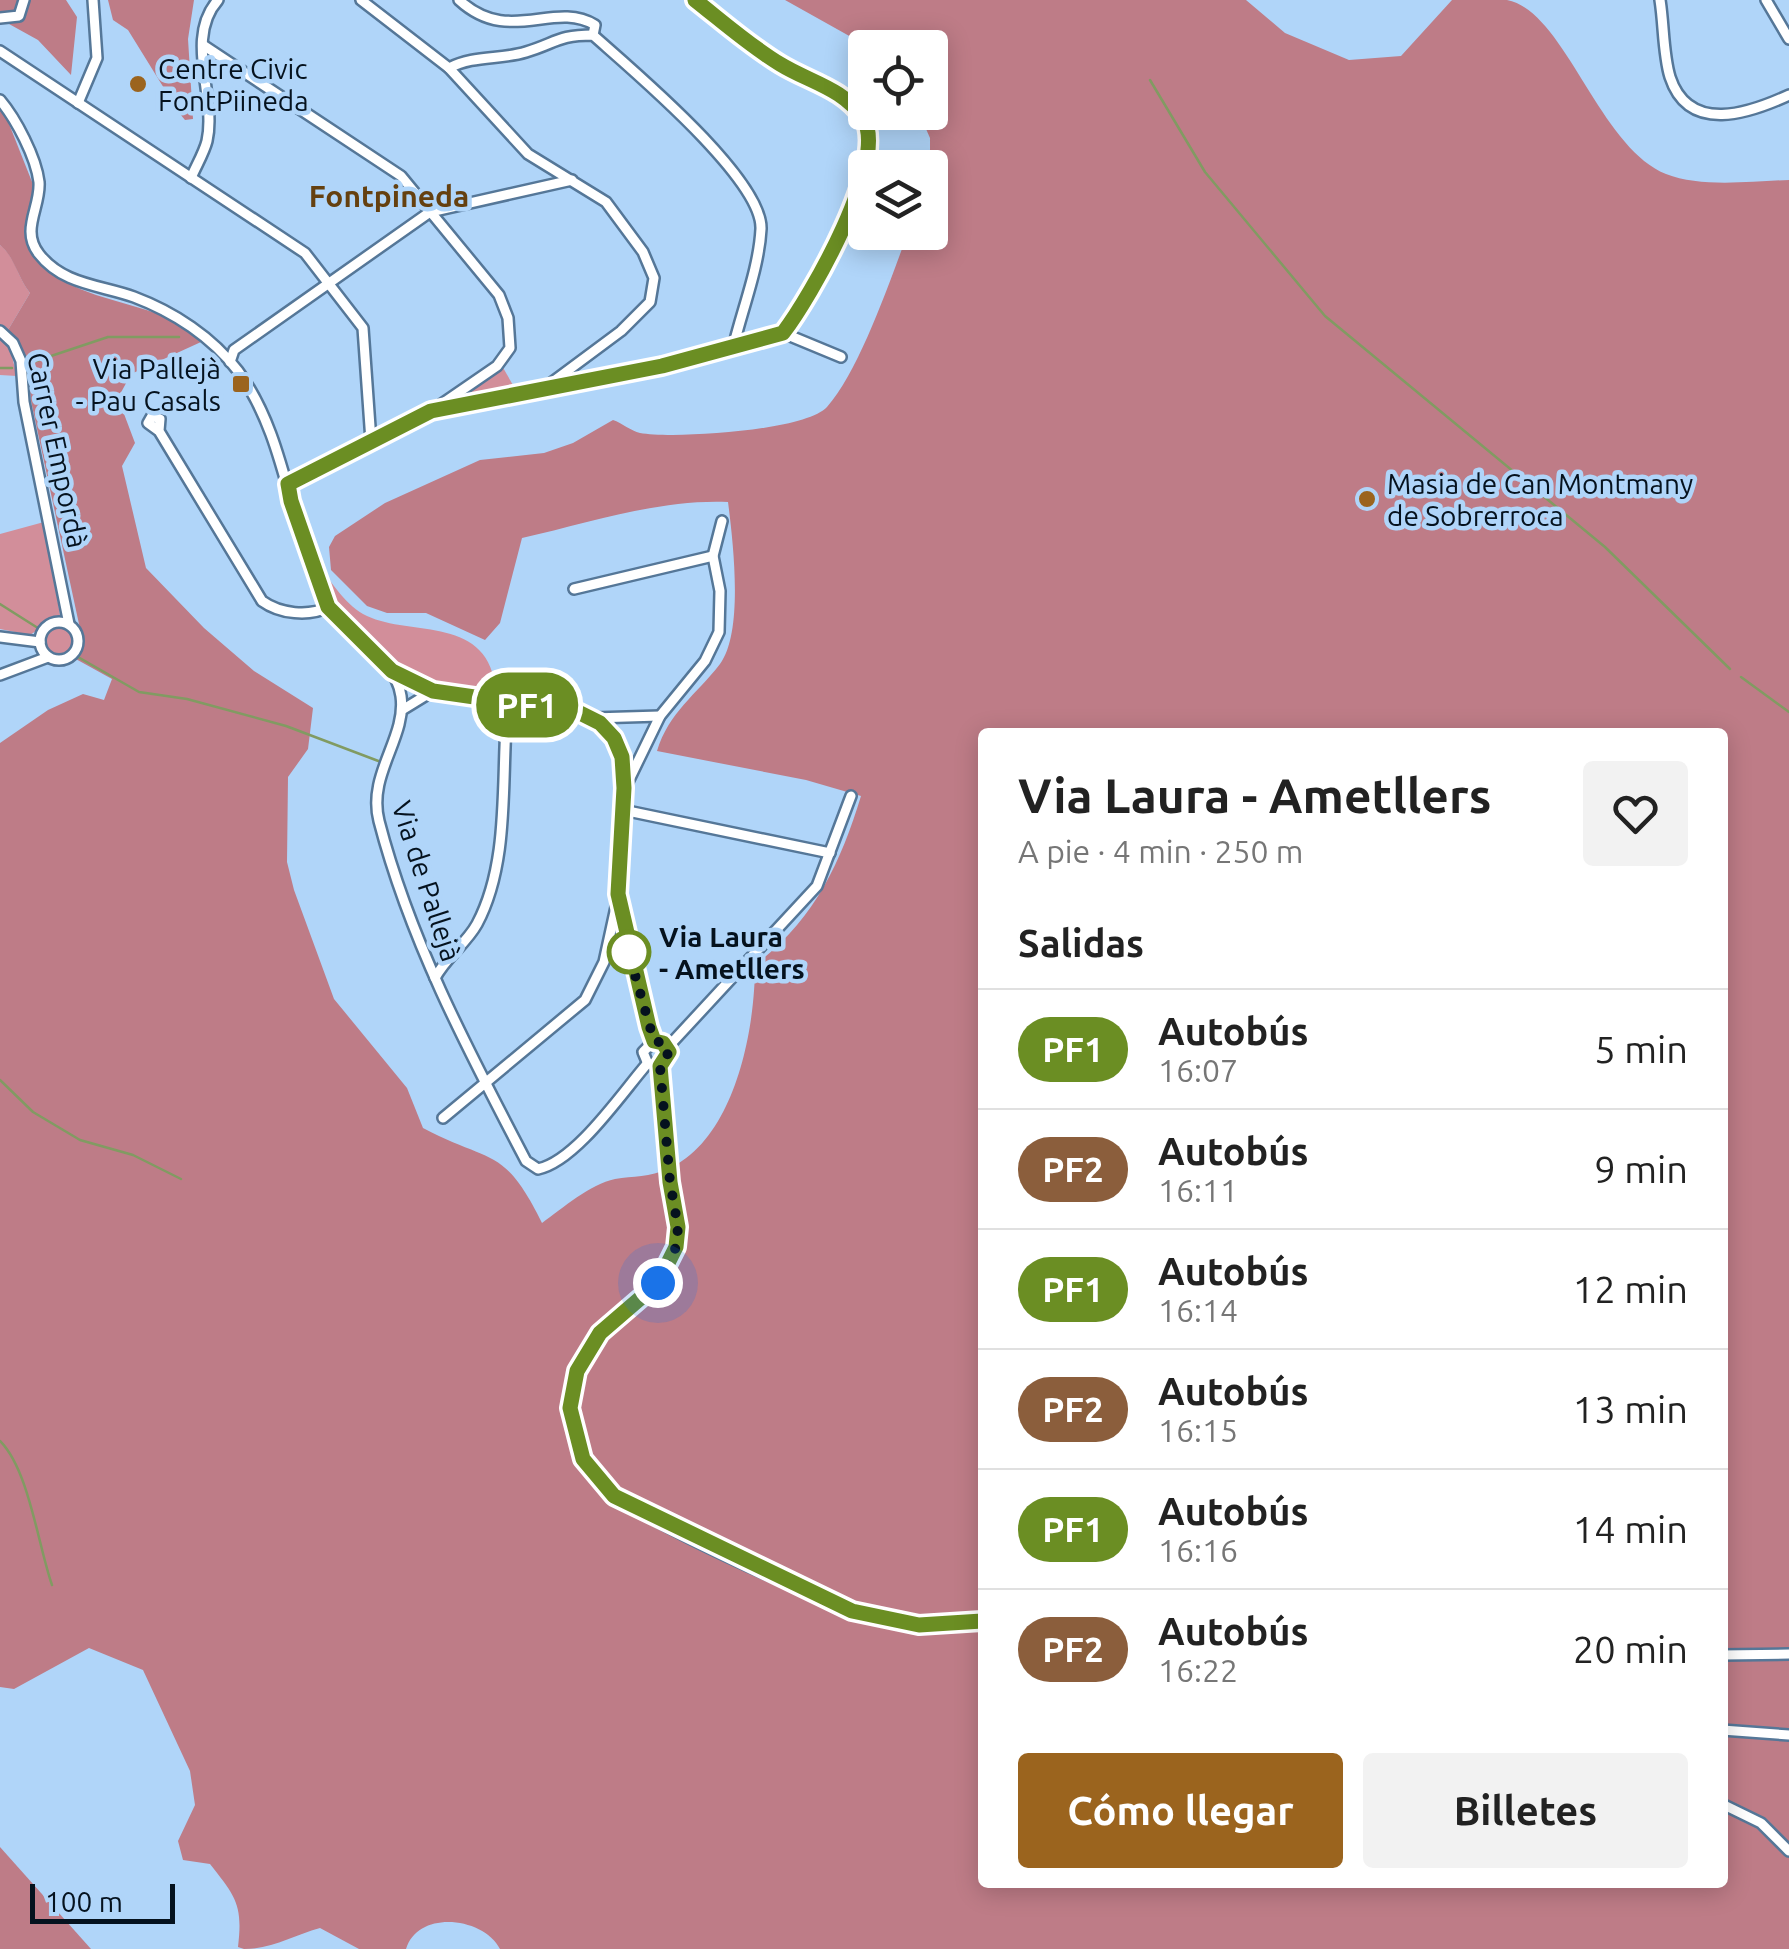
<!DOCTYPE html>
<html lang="es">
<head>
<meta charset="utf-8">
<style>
  body { margin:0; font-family:Ubuntu,sans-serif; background:#f2f2f2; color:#222; height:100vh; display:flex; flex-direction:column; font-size:38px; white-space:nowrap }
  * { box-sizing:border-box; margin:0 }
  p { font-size:32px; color:#767676 }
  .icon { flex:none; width:55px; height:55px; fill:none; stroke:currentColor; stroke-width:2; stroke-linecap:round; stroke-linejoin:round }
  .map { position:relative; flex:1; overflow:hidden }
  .side { position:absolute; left:978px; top:728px; width:750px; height:1160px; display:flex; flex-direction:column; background:#fff; border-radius:10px; box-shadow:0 5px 25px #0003 }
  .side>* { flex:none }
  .badge { padding:0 20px; border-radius:32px; font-size:35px; line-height:65px }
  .controls { position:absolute; left:848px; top:30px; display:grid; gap:20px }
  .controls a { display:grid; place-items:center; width:100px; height:100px; border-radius:10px; background:#fff; box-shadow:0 5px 25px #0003; font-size:50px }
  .scale { position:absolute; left:30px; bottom:25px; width:145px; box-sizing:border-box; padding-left:10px; border:5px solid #05121e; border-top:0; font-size:28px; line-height:35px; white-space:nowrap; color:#05121e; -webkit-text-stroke:8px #b0d5f9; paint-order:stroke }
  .you { position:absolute; width:50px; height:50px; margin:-25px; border:8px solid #fff; border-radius:50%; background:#1a73e8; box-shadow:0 0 0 15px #1a73e833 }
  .map>.badge { position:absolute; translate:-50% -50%; box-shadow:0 0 0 5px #fff }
  h2 { padding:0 40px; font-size:38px; line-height:90px }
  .round { display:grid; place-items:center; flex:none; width:105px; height:105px; border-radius:10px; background:#f2f2f2 }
  .overview { display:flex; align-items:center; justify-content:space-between; height:170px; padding:0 40px }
  h1 { font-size:48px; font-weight:700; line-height:75px }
  .primary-button { display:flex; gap:20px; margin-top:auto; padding:20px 40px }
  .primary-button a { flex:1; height:115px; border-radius:10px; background:#9b641e; color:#fff; font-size:40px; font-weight:700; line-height:115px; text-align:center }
  .primary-button a+a { background:#f2f2f2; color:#222 }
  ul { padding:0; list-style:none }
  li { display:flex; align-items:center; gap:30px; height:120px; padding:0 40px; border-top:2px solid #e0e0e0 }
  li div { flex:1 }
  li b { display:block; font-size:38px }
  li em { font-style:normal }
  li .badge { min-width:110px; font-weight:700; text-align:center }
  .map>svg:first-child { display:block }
  .green { fill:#d28e9a }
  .forest { fill:#be7c87; fill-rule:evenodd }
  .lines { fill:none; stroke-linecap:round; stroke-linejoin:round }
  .stream { stroke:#819b62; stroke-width:2.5 }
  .minor-casing { stroke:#557798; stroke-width:14 }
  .minor { stroke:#fff; stroke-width:9 }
  .line-casing { stroke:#fff; stroke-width:22 }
  .line { stroke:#6b8e23; stroke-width:15 }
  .walk { stroke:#05121e; stroke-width:10; stroke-dasharray:0 18 }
  .poi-dot { fill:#9b641e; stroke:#b0d5f9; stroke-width:4 }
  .stop-dot { fill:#fff; stroke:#6b8e23; stroke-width:5 }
  .labels { text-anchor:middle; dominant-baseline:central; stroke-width:9; stroke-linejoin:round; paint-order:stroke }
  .poi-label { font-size:28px; fill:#05121e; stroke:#b0d5f9; text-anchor:start }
  .street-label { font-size:28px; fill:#05121e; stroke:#b0d5f9 }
  .stop-label { font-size:28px; font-weight:bold; fill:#05121e; stroke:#b0d5f9; text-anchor:start }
  .neighbourhood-label { font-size:30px; font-weight:bold; fill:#65400f; stroke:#b0d5f9 }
</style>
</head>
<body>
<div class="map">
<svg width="1789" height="1949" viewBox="0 0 1789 1949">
  <rect width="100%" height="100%" fill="#b0d5f9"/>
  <g class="green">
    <path d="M0,245C14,255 18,278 30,293L8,330L0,325Z"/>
    <path d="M0,339L10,349L17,376L0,375Z"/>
    <path d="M502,366L517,392L454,402Z"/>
    <path d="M44,522L60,615L30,635L0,629V534Z"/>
    <path d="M319,566C333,584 346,606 367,616C411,637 490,614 496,692L424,682L426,678L413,670L409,673L402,668L342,616Z"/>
    <circle cx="59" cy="641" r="15"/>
  </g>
  <g class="forest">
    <path d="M0,0H66L77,17L71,75L38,40L0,19Z"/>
    <path d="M108,0H194L188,39L193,119L185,120L180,114L128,30L113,20Z"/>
    <path d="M785,0H1246L1285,33L1349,60L1401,56L1452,0C1469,0 1490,0 1507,0C1565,11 1598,146 1666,174C1701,188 1752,181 1789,180V1949H500C484,1917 418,1909 406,1949H359L320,1928C294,1935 272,1949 244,1949L238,1947C243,1905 236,1897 210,1864L183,1860L178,1841L195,1805L190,1771L143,1670L89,1648L14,1689L0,1687V743L48,710L83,694L104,700L112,679L74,658L82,638L31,401L27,361L8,330L30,293C18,278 14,256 0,245V101L36,192L24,230C43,292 103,294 155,313C172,319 187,331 201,342L131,374L118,398L135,443L122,466L146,568L204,628L254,671L313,708L308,749L288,777L287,862L294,890L334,999L407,1088L423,1128C490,1164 503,1144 542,1223C563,1208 590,1184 615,1179C633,1176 650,1177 668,1169C735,1139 755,1030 755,965C813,921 840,865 861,796L806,780L657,751C669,712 696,695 720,664C744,632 733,541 728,502C659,499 589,523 522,538L500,623L485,640L426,613H387L367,606L331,570L329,547L335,536L385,503L480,460L544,453L573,443L613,420C622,423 631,431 640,433C674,439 805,431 827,407C860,370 890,280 908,233L930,232V138L919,113L930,112V48L869,47ZM982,732H1722V1882H982Z"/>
    <path d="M0,1847L91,1949H0Z"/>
  </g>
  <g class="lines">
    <g class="stream">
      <path d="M1150,80L1205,172L1325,316L1605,547L1730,669"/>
      <path d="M27,364L108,337H179"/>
      <path d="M0,368H12"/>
      <path d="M0,604L41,630"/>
      <path d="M78,657L139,692L187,699L286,726L381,762"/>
      <path d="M1741,677L1789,712"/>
      <path d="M0,1080L33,1112L80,1140L133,1155L181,1179"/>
      <path d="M0,1441C29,1470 38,1545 52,1585"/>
    </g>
    <g class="minor-casing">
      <g id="minor">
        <path d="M361,0L449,68L528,154L606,202L643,252L654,278L650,302L621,331L547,386"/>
        <path d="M459,0C509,46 553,0 595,25L593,35"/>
        <path d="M695,0C723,22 750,46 780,64C809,82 843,88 863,117C890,159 810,298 783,333"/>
        <path d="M1660,0C1664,25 1663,54 1670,77C1689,135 1750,113 1789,95"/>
        <path d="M1766,0L1789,39"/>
        <path d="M0,18L19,16L24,0"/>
        <path d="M203,45L401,176L499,295L508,318L510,348L497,366L433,410"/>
        <path d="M0,51L305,253L363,328L371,441"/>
        <path d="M449,68C474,55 500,60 526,52C556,43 558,35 593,35C631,69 763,179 761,229C759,268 742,310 733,348"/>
        <path d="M0,100C16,119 36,157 39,182C41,207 20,230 39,254C63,285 101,285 134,297C174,312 212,337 238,371C288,439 289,530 327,604C345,640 395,654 401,696C407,738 367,774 379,821C410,941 469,1052 526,1161L538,1169C576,1161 621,1094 647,1064"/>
        <path d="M78,103L97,58L93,0"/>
        <path d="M191,178C196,166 204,153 207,141C217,97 184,38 218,0"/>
        <path d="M0,331L13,343L21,361L24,402L69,624"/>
        <path d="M230,362L234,350L430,212L572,180"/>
        <path d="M159,431L148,423L152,416L160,419L159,431L262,601C280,614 309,617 328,607"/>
        <path d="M288,484L431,411L662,366L783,333L841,357"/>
        <path d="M574,589L713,556"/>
        <circle cx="59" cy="641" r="19"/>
        <path d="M0,637L40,642"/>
        <path d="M395,672L433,691L578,712C655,738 613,841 618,899C623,947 639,996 654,1041"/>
        <path d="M0,675L48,657"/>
        <path d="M402,710L433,691"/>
        <path d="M593,718L660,716"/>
        <path d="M626,786L660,716L705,661L719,632L720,591L713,556L722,521"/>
        <path d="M623,810L830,853"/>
        <path d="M435,978C446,957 466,944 477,924C508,866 502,790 506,726L503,712L492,700"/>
        <path d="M654,1041L663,1043L669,1052L660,1067"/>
        <path d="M667,1048L817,886L851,796"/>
        <path d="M648,1064L643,1052L654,1041"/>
        <path d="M660,1067L678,1227C668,1309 596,1308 577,1372C565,1410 572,1450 597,1480C629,1518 839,1610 891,1621C922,1626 952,1623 982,1621"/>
        <path d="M443,1118L585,1000L604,962L616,907"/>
        <path d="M1722,1655L1789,1654"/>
        <path d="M1722,1730L1789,1735"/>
        <path d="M1722,1804L1761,1823L1789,1851"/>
      </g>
    </g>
    <use href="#minor" class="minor"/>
  </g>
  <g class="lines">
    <g class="line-casing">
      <path id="line" d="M695,0C723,22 750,46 780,64C809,82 843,88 863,118C890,159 810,298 783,333L662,366L431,411L288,484L291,501L328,607L392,671L433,691L578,712L600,723L614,738L622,757L624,788L618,894L649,1027L654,1041L663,1043L669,1052L660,1066L670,1182L678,1227L676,1247L658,1283L600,1333L577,1371L570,1408L583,1459L614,1496L852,1611L919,1625L982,1621"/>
    </g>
    <use href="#line" class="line"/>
    <path class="walk" d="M629,952L627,947L654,1041L663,1043L669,1052L660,1066L670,1182L678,1227L676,1247L658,1283"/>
  </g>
  <g class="poi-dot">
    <circle cx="138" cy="84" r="10"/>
    <rect x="231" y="374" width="20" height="20" rx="5"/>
    <circle cx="1367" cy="499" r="10"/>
  </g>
  <circle class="stop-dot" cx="629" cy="952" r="20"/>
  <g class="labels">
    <g class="poi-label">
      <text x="158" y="68">Centre Civic<tspan x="158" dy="32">FontPiineda</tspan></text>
      <text x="221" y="368" text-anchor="end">Via Pallejà<tspan x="221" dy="32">- Pau Casals</tspan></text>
      <text x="1387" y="483">Masia de Can Montmany<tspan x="1387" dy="32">de Sobrerroca</tspan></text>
    </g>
    <g class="street-label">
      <text transform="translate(58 450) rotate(78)">Carrer Empordà</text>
      <text transform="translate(427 881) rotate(72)">Via de Pallejà</text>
    </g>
    <g class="stop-label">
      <text x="659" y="936">Via Laura<tspan x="659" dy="32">- Ametllers</tspan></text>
    </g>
    <g class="neighbourhood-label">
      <text x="389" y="196">Fontpineda</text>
    </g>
  </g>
</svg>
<div class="controls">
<a><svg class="icon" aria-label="locate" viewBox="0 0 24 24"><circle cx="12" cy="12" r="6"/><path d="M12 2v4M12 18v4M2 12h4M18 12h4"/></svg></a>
<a><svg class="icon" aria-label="layers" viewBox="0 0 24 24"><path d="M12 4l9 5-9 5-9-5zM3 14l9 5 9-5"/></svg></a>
</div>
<div class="scale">100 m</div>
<div class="you" style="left:658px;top:1283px"></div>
<b class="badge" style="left:527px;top:705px;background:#6b8e23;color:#fff">PF1</b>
<section class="side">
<div class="overview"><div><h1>Via Laura - Ametllers</h1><p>A pie · 4 min · 250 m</p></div><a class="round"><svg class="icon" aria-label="heart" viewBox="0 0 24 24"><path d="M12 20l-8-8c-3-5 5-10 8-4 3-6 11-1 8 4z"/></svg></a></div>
<h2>Salidas</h2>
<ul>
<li><span class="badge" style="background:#6b8e23;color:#fff">PF1</span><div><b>Autobús</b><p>16:07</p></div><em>5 min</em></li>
<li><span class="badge" style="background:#8b5e3c;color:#fff">PF2</span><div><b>Autobús</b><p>16:11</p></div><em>9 min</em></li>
<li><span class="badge" style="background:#6b8e23;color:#fff">PF1</span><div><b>Autobús</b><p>16:14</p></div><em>12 min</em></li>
<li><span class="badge" style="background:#8b5e3c;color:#fff">PF2</span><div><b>Autobús</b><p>16:15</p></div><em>13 min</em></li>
<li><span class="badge" style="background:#6b8e23;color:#fff">PF1</span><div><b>Autobús</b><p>16:16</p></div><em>14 min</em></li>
<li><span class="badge" style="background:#8b5e3c;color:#fff">PF2</span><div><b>Autobús</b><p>16:22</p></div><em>20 min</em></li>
</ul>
<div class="primary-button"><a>Cómo llegar</a><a>Billetes</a></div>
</section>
</div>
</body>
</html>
